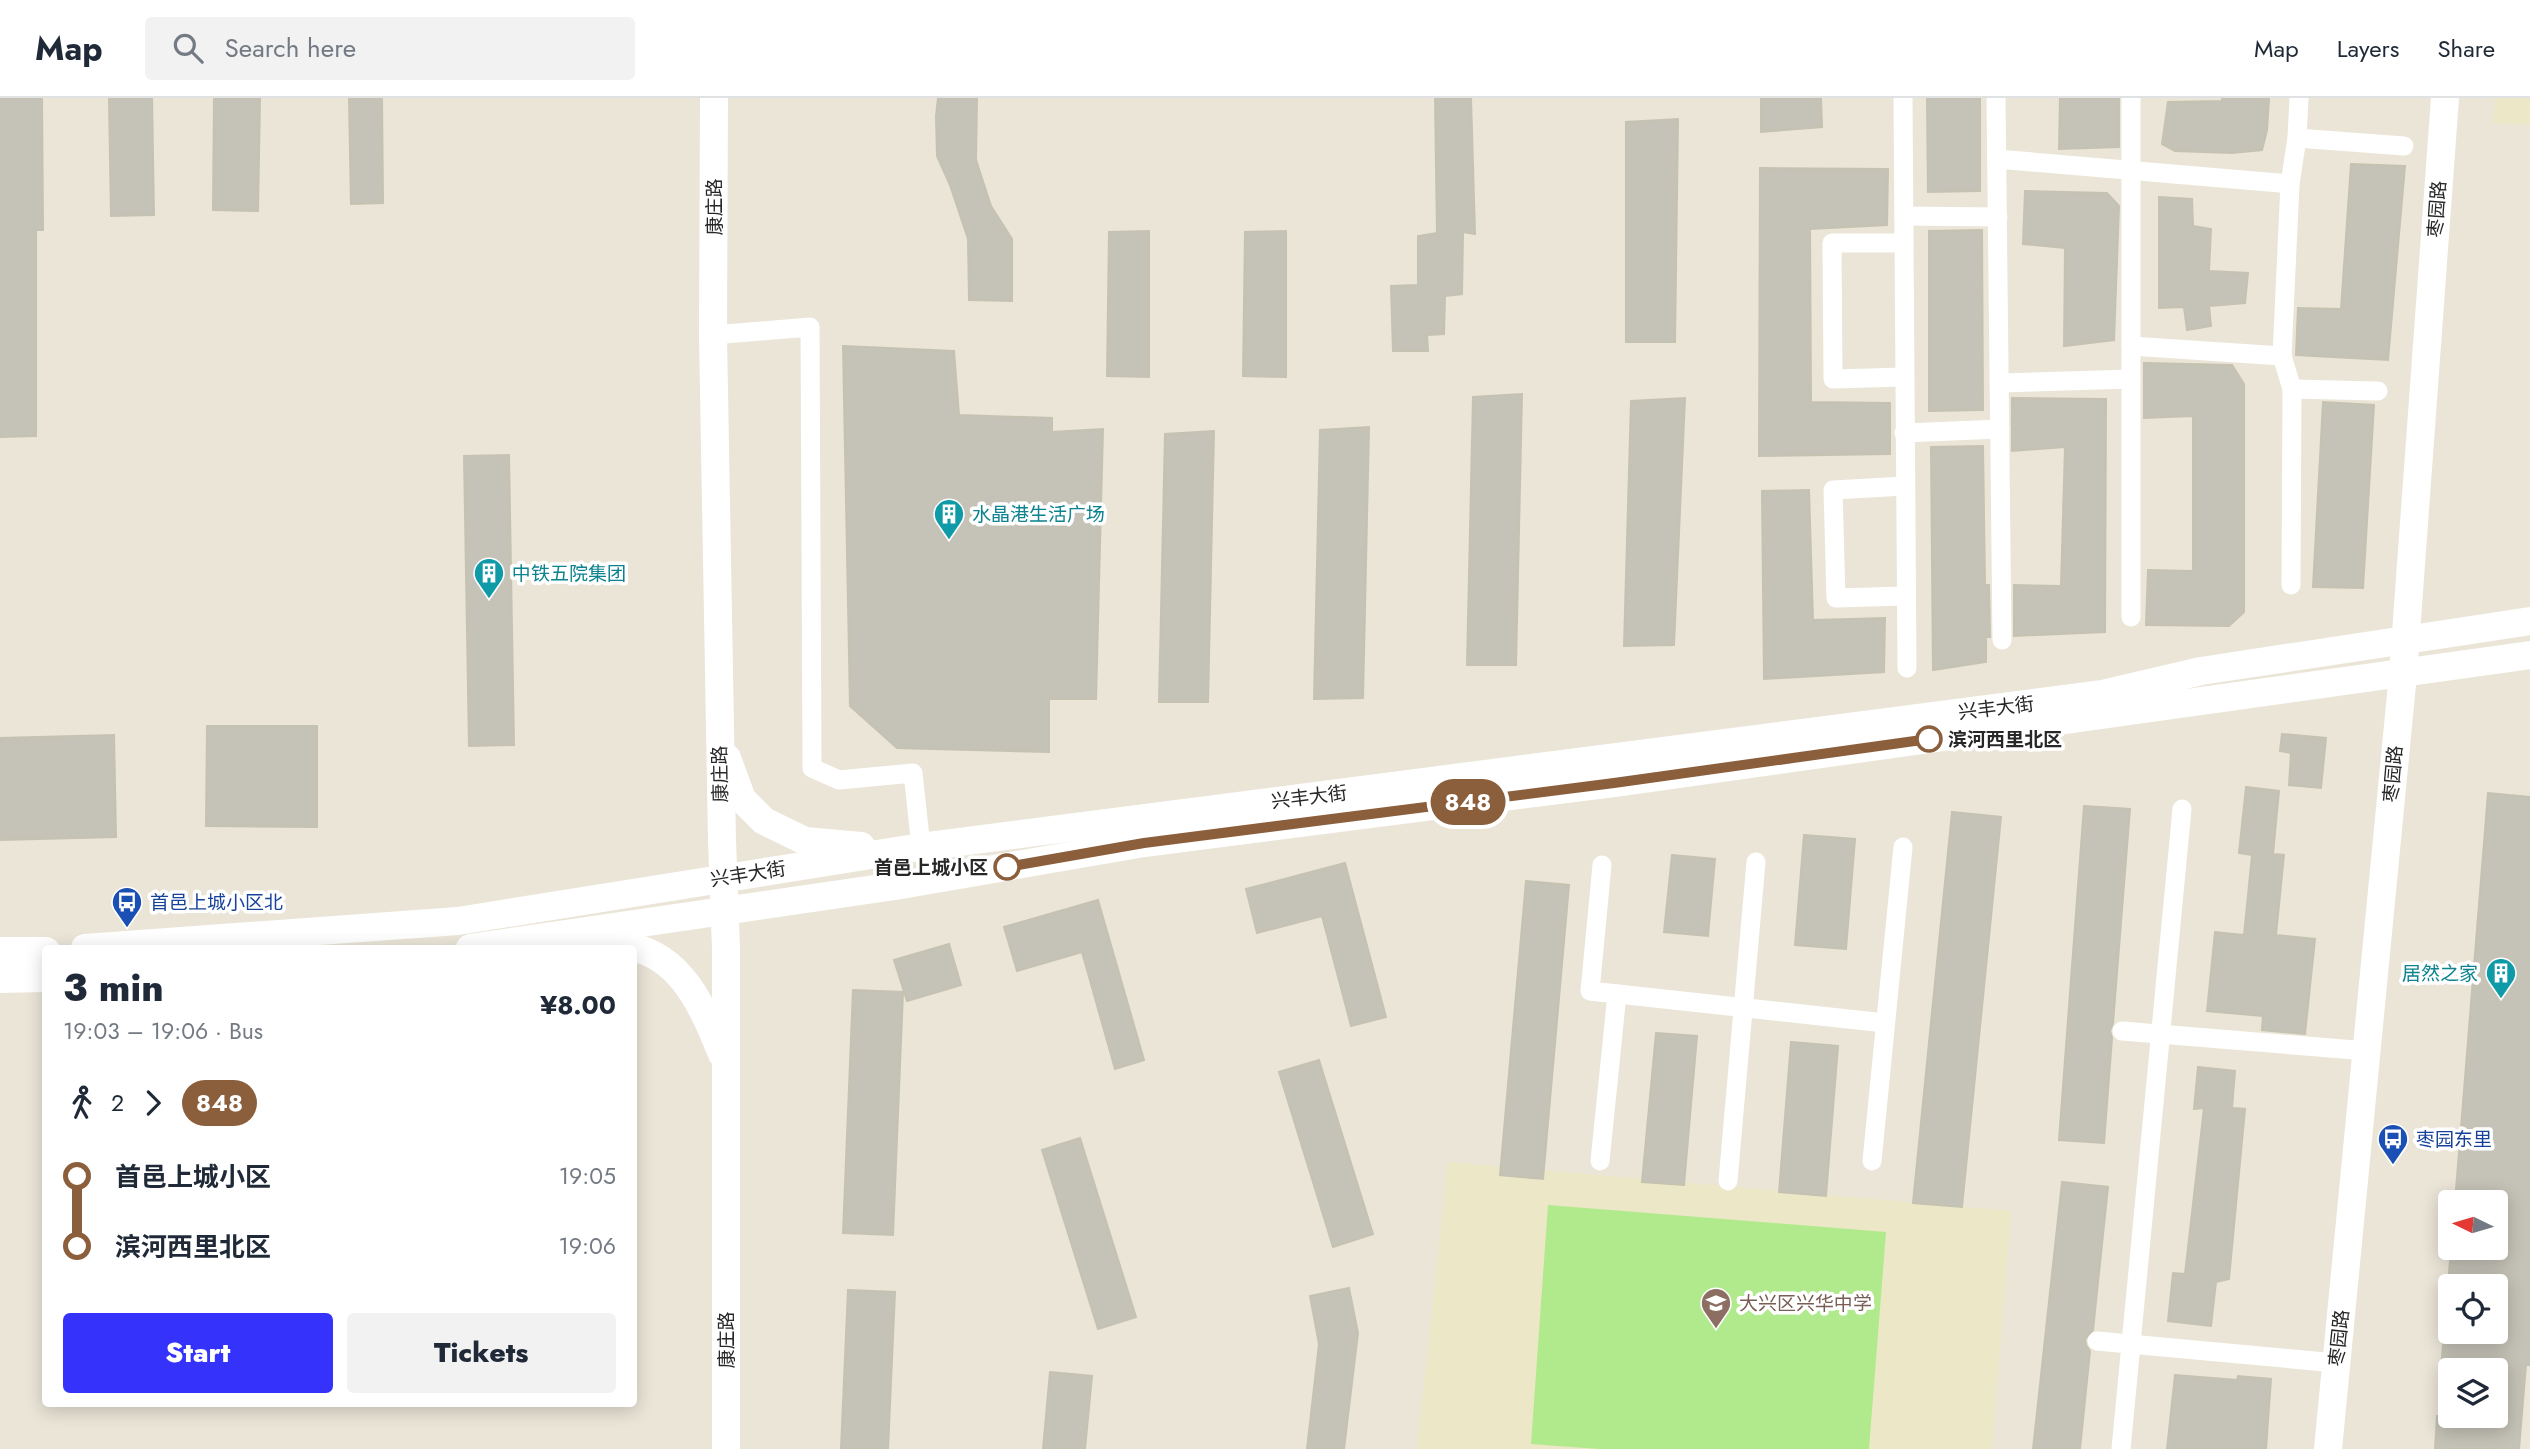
<!DOCTYPE html>
<html lang="en">
<head>
<meta charset="utf-8">
<style>
  body { margin:0; font-family:Jost,"Noto Sans SC",sans-serif; background:#f2f2f3; color:#1f2937; height:100vh; display:flex; flex-direction:column; font-size:26px; white-space:nowrap }
  * { box-sizing:border-box; margin:0 }
  p { font-size:23px; color:#747a83 }
  .icon { flex:none; width:38px; height:38px; fill:none; stroke:currentColor; stroke-width:2; stroke-linecap:round; stroke-linejoin:round }
  .map { position:relative; flex:1; overflow:hidden }
  .sheet { position:absolute; left:42px; top:847px; width:595px; height:462px; display:flex; flex-direction:column; background:#fff; border-radius:7px; box-shadow:0 4px 18px #0003 }
  .sheet>* { flex:none }
  .badge { padding:0 14px; border-radius:23px; font-size:24px; line-height:46px }
  .needle { width:46px; rotate:275deg }
  .tools { position:absolute; left:2438px; top:1092px; display:grid; gap:14px }
  .tools a { display:grid; place-items:center; width:70px; height:70px; border-radius:7px; background:#fff; box-shadow:0 4px 18px #0003; font-size:35px }
  .map>.badge { position:absolute; translate:-50% -50%; box-shadow:0 0 0 4px #fff }
  .legs { display:flex; align-items:center; gap:10px; height:77px; padding:0 21px; font-size:23px }
  .legs p { margin-inline-start:auto }
  .headline { display:flex; align-items:center; justify-content:space-between; height:119px; padding:0 21px }
  h1 { font-size:38px; font-weight:800; line-height:52px }
  .action { display:flex; gap:14px; margin-top:auto; padding:14px 21px }
  .action a { flex:1; height:80px; border-radius:7px; background:#3533fb; color:#fff; font-size:28px; font-weight:800; line-height:80px; text-align:center }
  .action a+a { background:#f2f2f3; color:#1f2937 }
  ul { padding:0 21px; list-style:none }
  li { display:flex; align-items:center; gap:24px; height:70px; font-size:26px }
  li i { display:grid; place-items:center; width:10px; height:100%; margin:0 9px; background:currentColor }
  li i::after { content:''; width:18px; height:18px; margin:-9px; border:5px solid; border-radius:50%; background:#fff }
  li p { margin-inline-start:auto }
  li:first-child i { background:linear-gradient(#0000 50%,currentColor 0) }
  li:last-child i { background:linear-gradient(currentColor 50%,#0000 0) }
  header { display:flex; align-items:center; gap:42px; box-sizing:border-box; height:98px; padding:0 35px; background:#fff; border-bottom:2px solid #e0e1e3 }
  header strong { font-size:33px }
  nav { display:flex; gap:38px; margin-inline-start:auto; font-size:24px }
  .search { width:490px; height:63px; background:#f2f2f3; display:flex; align-items:center; gap:18px; box-sizing:border-box; padding:0 24px; border-radius:7px; color:#747a83; font-size:26px }
  .map>svg:first-child { display:block }
  .education { fill:#ece7c6 }
  .pitch { fill:#b0ea8d }
  .building { fill:#c5c2b7; stroke:#c5c2b1; stroke-width:2 }
  .lines { fill:none; stroke-linecap:round; stroke-linejoin:round }
  .street { stroke:#fff; stroke-width:19 }
  .secondary { stroke:#fff; stroke-width:28 }
  .line-1-casing { stroke:#fff; stroke-width:16 }
  .line-1 { stroke:#8b5e3c; stroke-width:10 }
  .stop-1-dot { fill:#fff; stroke:#8b5e3c; stroke-width:3.5 }
  .labels { text-anchor:middle; dominant-baseline:central; stroke-width:7; stroke-linejoin:round; paint-order:stroke }
  .street-label { font-size:19px; fill:#272727; stroke:#fff }
  .culture-label { font-size:19px; fill:#0d838f; stroke:#fff; text-anchor:start }
  .stop-label { font-size:19px; font-weight:bold; fill:#272727; stroke:#fff; text-anchor:start }
  .transit-label { font-size:19px; fill:#164399; stroke:#fff; text-anchor:start }
  .education-label { font-size:19px; fill:#785e54; stroke:#fff; text-anchor:start }
</style>
</head>
<body>
<header>
<strong>Map</strong>
<div class="search"><svg class="icon" aria-label="search" viewBox="0 0 24 24"><circle cx="10" cy="10" r="6"/><path d="M15 15l6 6"/></svg>Search here</div>
<nav><a>Map</a><a>Layers</a><a>Share</a></nav>
</header>
<div class="map">
<svg width="2530" height="1351" viewBox="0 0 2530 1351">
  <rect width="100%" height="100%" fill="#eae5d7"/>
  <g class="education">
    <path d="M2495,0H2530V27L2493,25Z"/>
    <path d="M1448,1064L2011,1113L1992,1351H1417Z"/>
  </g>
  <path class="pitch" d="M1548,1107L1886,1134L1869,1351H1599L1531,1346Z"/>
  <g class="building">
    <path d="M0,0H42L43,132H36V338L0,339Z"/>
    <path d="M109,0H152L154,117L111,118Z"/>
    <path d="M214,0H260L258,113L213,112Z"/>
    <path d="M349,0H382L383,105L351,106Z"/>
    <path d="M938,0H977L976,62L991,108L1012,141V203L969,202L968,141L950,87L937,58L936,18Z"/>
    <path d="M1435,0H1471L1475,136L1463,134L1462,196L1445,198L1444,236L1427,237L1428,253H1393L1391,188L1418,187V138L1437,135Z"/>
    <path d="M1761,0H1821L1822,29L1761,34Z"/>
    <path d="M1927,0H1980V93L1928,94Z"/>
    <path d="M2060,0H2119V49L2059,51Z"/>
    <path d="M2222,0H2269L2267,32L2262,52L2232,55L2175,53L2162,46L2168,4L2222,3Z"/>
    <path d="M1678,21L1675,244H1626V24Z"/>
    <path d="M2351,66L2405,68L2388,262L2296,257L2298,210L2341,211Z"/>
    <path d="M1760,70L1888,71L1887,127L1810,131L1811,304L1890,305V356L1759,358Z"/>
    <path d="M2025,93L2107,95L2119,108L2114,242L2064,248L2065,150L2023,146Z"/>
    <path d="M2159,99L2192,101L2193,128L2211,131L2209,173L2248,175L2245,205L2209,208L2211,228L2187,232L2184,209L2159,210Z"/>
    <path d="M1982,132L1983,312L1929,313V133Z"/>
    <path d="M1149,133V279L1107,278L1109,134Z"/>
    <path d="M1286,133V279L1243,278L1245,134Z"/>
    <path d="M843,248L954,253L959,317L1052,320V334L1103,331L1096,601H1049V654L897,650L850,608Z"/>
    <path d="M2144,265L2232,267L2244,286V514L2229,528L2146,527L2148,472L2193,473V318L2144,320Z"/>
    <path d="M1522,296L1516,567H1467L1473,299Z"/>
    <path d="M1685,300L1674,547L1624,548L1631,303Z"/>
    <path d="M2012,300L2106,301L2105,534L2014,538V487L2061,488L2065,349L2012,353Z"/>
    <path d="M2323,304L2374,307L2363,490L2313,489Z"/>
    <path d="M1369,329L1363,600L1314,601L1320,332Z"/>
    <path d="M1214,333L1208,604H1159L1165,336Z"/>
    <path d="M1983,348L1985,487H1989L1990,539H1986V564L1933,572L1931,349Z"/>
    <path d="M509,357L514,647L469,648L464,358Z"/>
    <path d="M1809,392L1813,522L1885,520L1884,574L1764,581L1762,393Z"/>
    <path d="M207,628H317V729L206,728Z"/>
    <path d="M2282,636L2326,640L2321,690L2289,687L2291,655L2280,653Z"/>
    <path d="M114,637L116,739L0,742V640Z"/>
    <path d="M2246,689L2279,693L2273,756L2284,757L2276,837L2315,841L2305,936L2262,932L2263,918L2207,913L2215,834L2244,837L2252,757L2239,755Z"/>
    <path d="M2488,695L2530,699V1267H2526L2519,1351H2435L2437,1318H2496V1272H2441L2444,1234H2496V1188H2448L2451,1150H2496V1104H2455Z"/>
    <path d="M2084,708L2130,711L2113,925L2110,933L2112,940L2104,1045L2059,1042Z"/>
    <path d="M1952,714L2001,719L1962,1109L1913,1105Z"/>
    <path d="M1804,737L1855,741L1846,851L1795,847Z"/>
    <path d="M1672,757L1715,761L1708,838L1664,834Z"/>
    <path d="M1345,765L1386,919L1351,928L1322,818L1257,835L1246,791Z"/>
    <path d="M1526,783L1569,787L1543,1081L1500,1077Z"/>
    <path d="M1098,802L1144,962L1115,971L1082,854L1017,873L1004,829Z"/>
    <path d="M949,846L961,887L907,903L894,862Z"/>
    <path d="M853,892L903,894L893,1137L843,1135Z"/>
    <path d="M1656,935L1697,938L1684,1087L1642,1084Z"/>
    <path d="M1791,944L1838,948L1826,1098L1779,1094Z"/>
    <path d="M1319,962L1373,1136L1333,1149L1279,974Z"/>
    <path d="M2198,969L2235,973L2232,1010L2245,1011L2229,1181L2216,1184L2211,1228L2168,1223L2173,1175L2185,1176L2204,1010L2194,1011Z"/>
    <path d="M1080,1040L1136,1219L1098,1231L1042,1052Z"/>
    <path d="M2062,1084L2108,1089L2093,1232L2085,1241L2086,1247L2090,1253L2080,1351H2033Z"/>
    <path d="M1349,1190L1358,1235L1344,1351H1307L1319,1246L1310,1198Z"/>
    <path d="M848,1192L895,1194L888,1351H841Z"/>
    <path d="M1050,1274L1092,1278L1085,1351H1043Z"/>
    <path d="M2175,1277L2237,1282L2238,1278L2271,1281L2266,1351H2167Z"/>
  </g>
  <g class="lines">
    <g class="street">
      <path d="M1903,0L1907,570"/>
      <path d="M1996,0L2002,542"/>
      <path d="M2131,0V519"/>
      <path d="M2297,40L2404,48"/>
      <path d="M1997,61L2290,86"/>
      <path d="M1904,118L1998,119"/>
      <path d="M1904,145H1832L1833,281L1904,279"/>
      <path d="M713,237L810,229L812,670L839,682L913,675L921,749"/>
      <path d="M2131,248L2282,258"/>
      <path d="M1999,285L2131,281"/>
      <path d="M2292,291L2378,293"/>
      <path d="M1904,335L2000,331"/>
      <path d="M1905,388L1833,392L1836,500L1905,498"/>
      <path d="M2291,487L2292,291L2282,258L2290,86L2297,40L2299,0"/>
      <path d="M1602,767L1590,893L1885,925"/>
      <path d="M2122,933L2367,953"/>
      <path d="M1600,1063L1617,896"/>
      <path d="M1872,1063L1903,749"/>
      <path d="M1728,1083L1756,764"/>
      <path d="M2097,1243L2336,1265"/>
      <path d="M2121,1351L2182,711"/>
    </g>
    <g class="secondary">
      <path d="M714,0L713,237L722,742L726,851V1351"/>
      <path d="M727,660L742,701L764,723L805,743L861,748"/>
      <path d="M577,846C595,849 614,846 631,849C683,859 704,912 722,956"/>
      <path d="M85,850L458,823L921,749L2103,596L2201,573L2530,523"/>
      <path d="M470,850L895,788L1144,745L1614,685L2530,557"/>
      <path d="M0,853H46"/>
      <path d="M0,881L46,880"/>
      <path d="M2328,1351L2403,576L2445,0"/>
    </g>
  </g>
  <g class="lines">
    <g class="line-1-casing">
      <path id="line-1" d="M1007,769L1144,745L1614,685L1929,641"/>
    </g>
    <use href="#line-1" class="line-1"/>
  </g>
  <defs>
    <g id="building-pin" transform="scale(1.575)"><path d="M0 17L-7.5 6A9.5 9.5 0 1 1 7.5 6Z" fill="#0f9aa8" stroke="#fff"/><path d="M-4-6H4V6H1V3H-1V6H-4ZM-2.5-4.3h1.7v1.8h-1.7ZM.8-4.3h1.7v1.8H.8ZM-2.5-1h1.7V.8h-1.7ZM.8-1h1.7V.8H.8Z" fill="#fff"/></g>
    <g id="bus-pin" transform="scale(1.575)"><path d="M0 17L-7.5 6A9.5 9.5 0 1 1 7.5 6Z" fill="#1a4fb4" stroke="#fff"/><path d="M-5-6H5V4H4V6H2V4H-2V6H-4V4H-5ZM-3.5-4V0h7V-4ZM-3.5 1.2v1.5H-2V1.2ZM2 1.2v1.5H3.5V1.2Z" fill="#fff"/></g>
    <g id="school-pin" transform="scale(1.575)"><path d="M0 17L-7.5 6A9.5 9.5 0 1 1 7.5 6Z" fill="#8d6e63" stroke="#fff"/><path d="M0-5L7-2L0 1L-7-2ZM-4 1L0 2.5L4 1V4Q0 6-4 4Z" fill="#fff"/></g>
  </defs>
  <g fill-rule="evenodd">
    <use href="#building-pin" x="949" y="416"/>
    <use href="#building-pin" x="489" y="475"/>
    <use href="#bus-pin" x="127" y="804"/>
    <use href="#building-pin" x="2501" y="875"/>
    <use href="#bus-pin" x="2393" y="1041"/>
    <use href="#school-pin" x="1716" y="1205"/>
  </g>
  <g class="stop-1-dot">
    <circle cx="1929" cy="641" r="12"/>
    <circle cx="1007" cy="769" r="12"/>
  </g>
  <g class="labels">
    <g class="street-label">
      <text transform="translate(714 109) rotate(-90)">康庄路</text>
      <text transform="translate(2437 111) rotate(-86)">枣园路</text>
      <text transform="translate(1996 610) rotate(-7)">兴丰大街</text>
      <text transform="translate(720 676) rotate(-91)">康庄路</text>
      <text transform="translate(2393 676) rotate(-85)">枣园路</text>
      <text transform="translate(1309 699) rotate(-7)">兴丰大街</text>
      <text transform="translate(748 776) rotate(-9)">兴丰大街</text>
      <text transform="translate(2339 1240) rotate(-84)">枣园路</text>
      <text transform="translate(726 1242) rotate(-90)">康庄路</text>
    </g>
    <g class="culture-label">
      <text x="972" y="416">水晶港生活广场</text>
      <text x="512" y="475">中铁五院集团</text>
      <text x="2478" y="875" text-anchor="end">居然之家</text>
    </g>
    <g class="stop-label">
      <text x="1948" y="641">滨河西里北区</text>
      <text x="988" y="769" text-anchor="end">首邑上城小区</text>
    </g>
    <g class="transit-label">
      <text x="150" y="804">首邑上城小区北</text>
      <text x="2416" y="1041">枣园东里</text>
    </g>
    <g class="education-label">
      <text x="1739" y="1205">大兴区兴华中学</text>
    </g>
  </g>
</svg>
<div class="tools">
<a><svg class="needle" viewBox="-14 -14 28 28"><path d="M0-13l5 13h-10z" fill="#e53935"/><path d="M0 13l5-13h-10z" fill="#747a83"/></svg></a>
<a><svg class="icon" aria-label="locate" viewBox="0 0 24 24"><circle cx="12" cy="12" r="6"/><path d="M12 2v4M12 18v4M2 12h4M18 12h4"/></svg></a>
<a><svg class="icon" aria-label="layers" viewBox="0 0 24 24"><path d="M12 4l9 5-9 5-9-5zM3 14l9 5 9-5"/></svg></a>
</div>
<b class="badge" style="left:1468px;top:704px;background:#8b5e3c;color:#fff">848</b>
<section class="sheet">
<div class="headline"><div><h1>3 min</h1><p>19:03 – 19:06 · Bus</p></div><b>¥8.00</b></div>
<div class="legs"><svg class="icon" aria-label="walk" viewBox="0 0 24 24"><circle cx="13" cy="4" r="2"/><path d="M13 8l-2 6 4 7M11 14l-3 7M7 12l3-4h3l4 4"/></svg>2<svg class="icon" aria-label="forward" viewBox="0 0 24 24"><path d="M9 5l7 7-7 7"/></svg><b class="badge" style="background:#8b5e3c;color:#fff">848</b></div>
<ul>
<li><i style="color:#8b5e3c"></i><b>首邑上城小区</b><p>19:05</p></li>
<li><i style="color:#8b5e3c"></i><b>滨河西里北区</b><p>19:06</p></li>
</ul>
<div class="action"><a>Start</a><a>Tickets</a></div>
</section>
</div>
</body>
</html>
